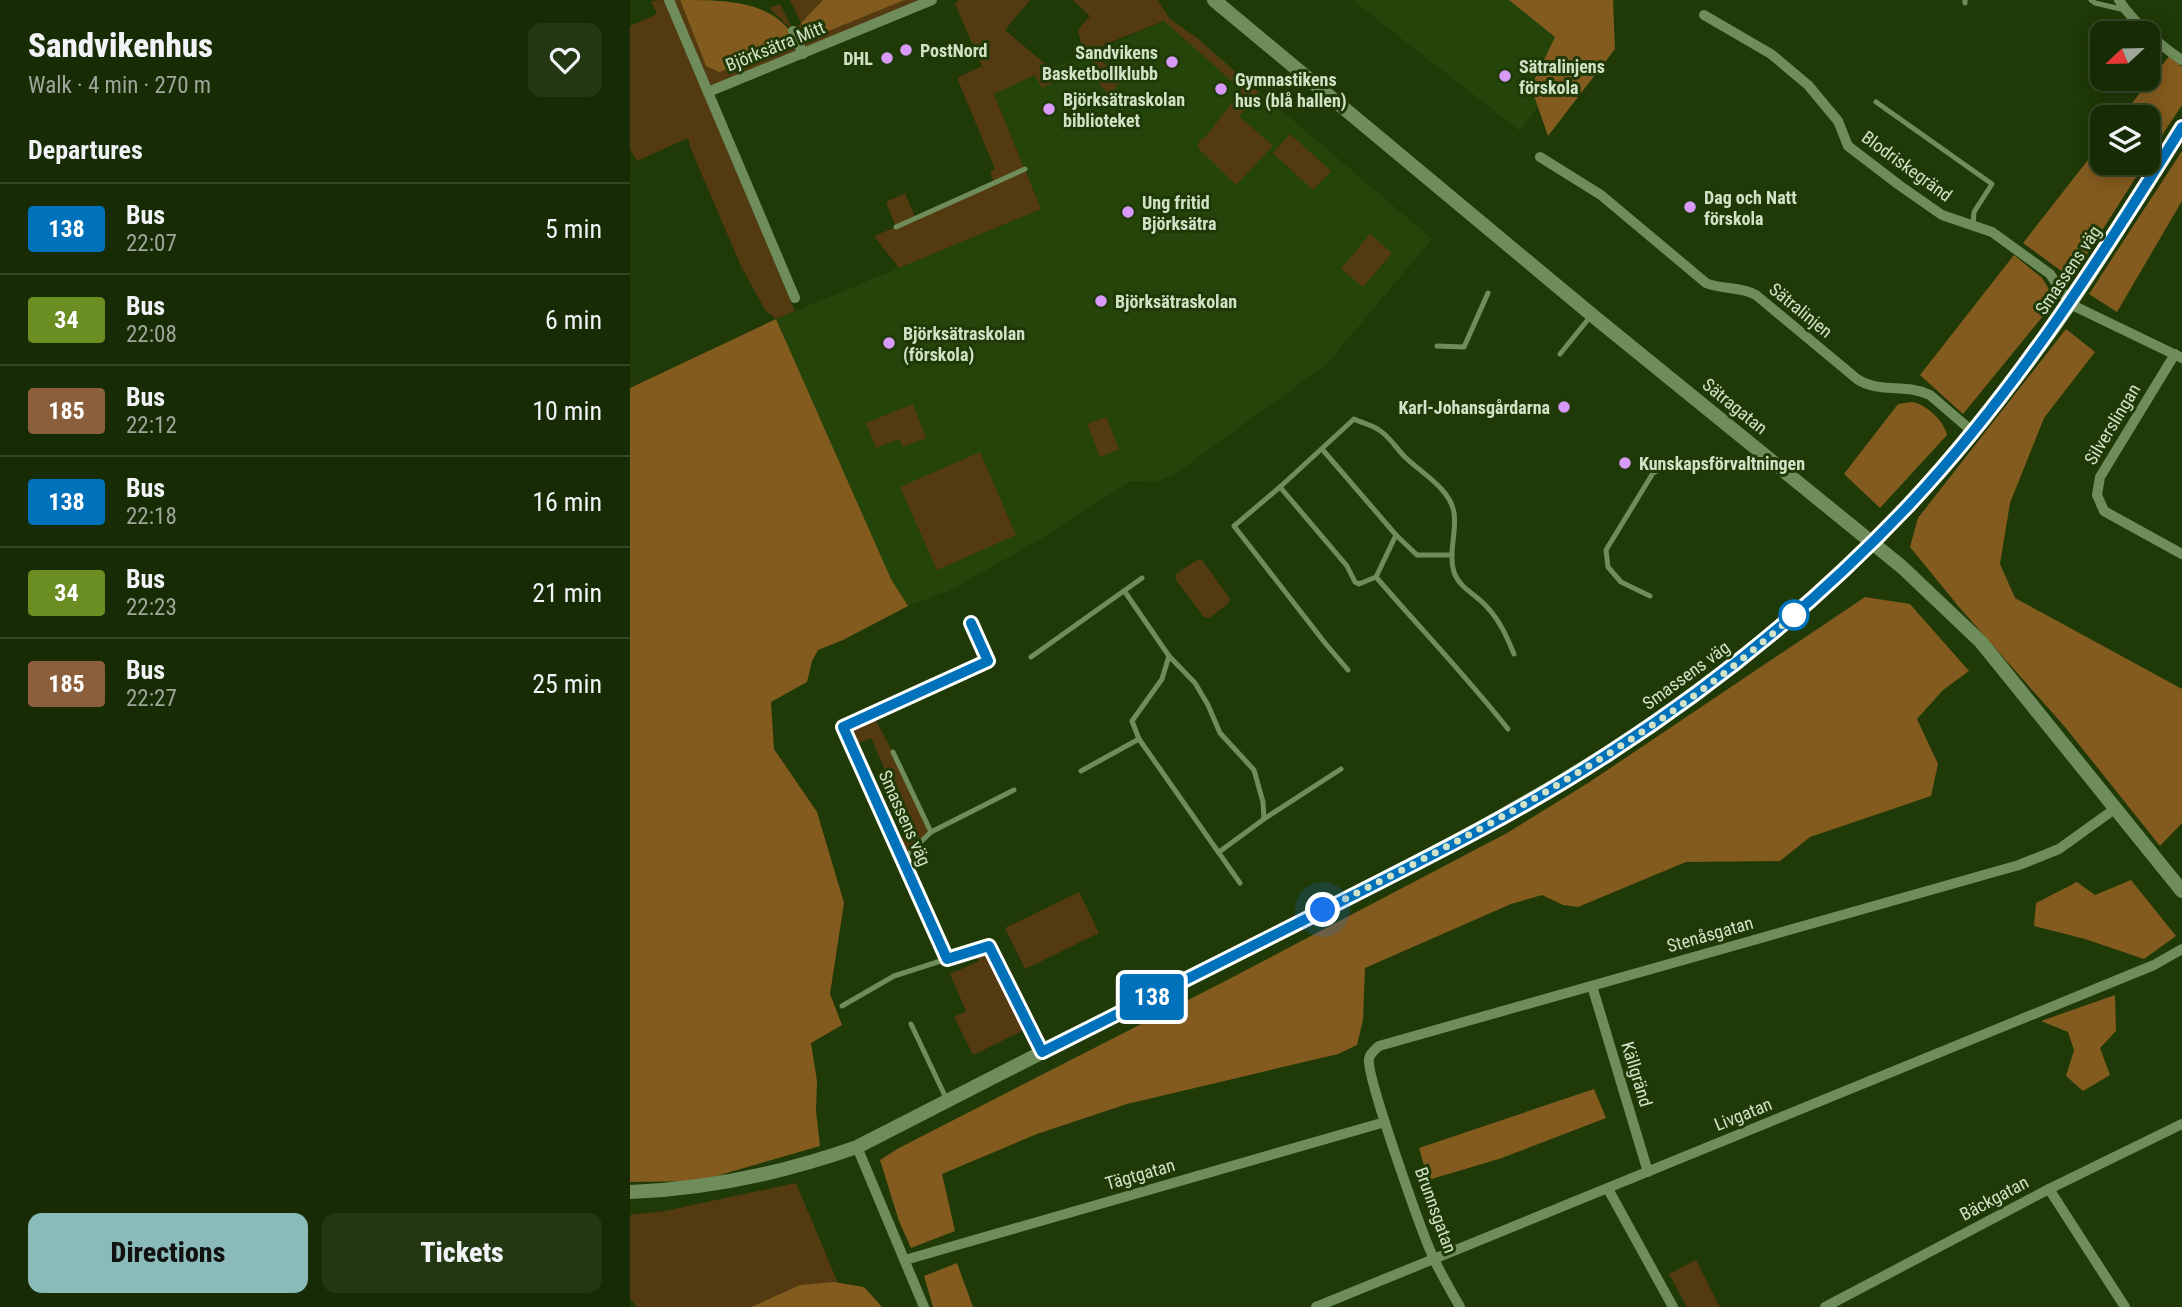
<!DOCTYPE html>
<html lang="en">
<head>
<meta charset="utf-8">
<style>
  body { margin:0; font-family:"Roboto Condensed",sans-serif; background:#243713; color:#f1f3f6; height:100vh; display:flex; flex-direction:column; font-size:26px; white-space:nowrap }
  * { box-sizing:border-box; margin:0 }
  p { font-size:23px; color:#9ea79a }
  .icon { flex:none; width:38px; height:38px; fill:none; stroke:currentColor; stroke-width:2; stroke-linecap:round; stroke-linejoin:round }
  .map { position:relative; flex:1; overflow:hidden }
  .drawer { display:flex; flex-direction:column; background:#172b05; width:630px }
  .drawer>* { flex:none }
  .badge { padding:0 14px; border-radius:5px; font-size:24px; line-height:46px }
  .needle { width:46px; rotate:248deg }
  .tools { position:absolute; left:1460px; top:21px; display:grid; gap:14px }
  .tools a { display:grid; place-items:center; width:70px; height:70px; border-radius:14px; background:#172b05; box-shadow:0 4px 18px #0003,0 0 0 2px #364727; font-size:35px }
  .you { position:absolute; width:35px; height:35px; margin:-18px; border:5px solid #fff; border-radius:50%; background:#1a73e8; box-shadow:0 0 0 10px #1a73e833 }
  .map>.badge { position:absolute; translate:-50% -50%; box-shadow:0 0 0 4px #fff }
  h2 { padding:0 28px; font-size:26px; line-height:63px }
  .round { display:grid; place-items:center; flex:none; width:74px; height:74px; border-radius:14px; background:#243713 }
  .headline { display:flex; align-items:center; justify-content:space-between; height:119px; padding:0 28px }
  h1 { font-size:33px; font-weight:800; line-height:52px }
  .button { display:flex; gap:14px; margin-top:auto; padding:14px 28px }
  .button a { flex:1; height:80px; border-radius:14px; background:#8bbbb9; color:#111; font-size:28px; font-weight:800; line-height:80px; text-align:center }
  .button a+a { background:#243713; color:#f1f3f6 }
  ul { padding:0; list-style:none }
  li { display:flex; align-items:center; gap:21px; height:91px; padding:0 28px; border-top:2px solid #364727 }
  li div { flex:1 }
  li b { display:block; font-size:26px }
  li em { font-style:normal }
  li .badge { min-width:77px; font-weight:700; text-align:center }
  main { display:flex; flex:1; min-height:0 }
  .map>svg:first-child { display:block }
  .built { fill:#254409 }
  .green { fill:#543a11 }
  .forest { fill:#835b1e }
  .lines { fill:none; stroke-linecap:round; stroke-linejoin:round }
  .service { stroke:#6f8d5b; stroke-width:5 }
  .minor { stroke:#6f8d5b; stroke-width:10 }
  .tertiary { stroke:#6f8d5b; stroke-width:14 }
  .line-casing { stroke:#fff; stroke-width:16 }
  .line { stroke:#0072bc; stroke-width:10 }
  .walk { stroke:#d1e2c7; stroke-width:7; stroke-dasharray:0 12.6 }
  .poi-dot { fill:#d89af8; stroke:#1f3907; stroke-width:2.5 }
  .stop-dot { fill:#fff; stroke:#0072bc; stroke-width:3.5 }
  .labels { text-anchor:middle; dominant-baseline:central; stroke-width:6; stroke-linejoin:round; paint-order:stroke }
  .street-label { font-size:18px; fill:#d1e2c7; stroke:#1f3907 }
  .poi-label { font-size:18px; font-weight:bold; fill:#d1e2c7; stroke:#1f3907; text-anchor:start }
</style>
</head>
<body>
<main>
<section class="drawer">
<div class="headline"><div><h1>Sandvikenhus</h1><p>Walk · 4 min · 270 m</p></div><a class="round"><svg class="icon" aria-label="heart" viewBox="0 0 24 24"><path d="M12 20l-8-8c-3-5 5-10 8-4 3-6 11-1 8 4z"/></svg></a></div>
<h2>Departures</h2>
<ul>
<li><span class="badge" style="background:#0072bc;color:#fff">138</span><div><b>Bus</b><p>22:07</p></div><em>5 min</em></li>
<li><span class="badge" style="background:#6b8e23;color:#fff">34</span><div><b>Bus</b><p>22:08</p></div><em>6 min</em></li>
<li><span class="badge" style="background:#8b5e3c;color:#fff">185</span><div><b>Bus</b><p>22:12</p></div><em>10 min</em></li>
<li><span class="badge" style="background:#0072bc;color:#fff">138</span><div><b>Bus</b><p>22:18</p></div><em>16 min</em></li>
<li><span class="badge" style="background:#6b8e23;color:#fff">34</span><div><b>Bus</b><p>22:23</p></div><em>21 min</em></li>
<li><span class="badge" style="background:#8b5e3c;color:#fff">185</span><div><b>Bus</b><p>22:27</p></div><em>25 min</em></li>
</ul>
<div class="button"><a>Directions</a><a>Tickets</a></div>
</section>
<div class="map">
<svg width="1552" height="1307" viewBox="0 0 1552 1307">
  <rect width="100%" height="100%" fill="#1f3907"/>
  <g class="built">
    <path d="M722,0H987L890,131Z"/>
    <path d="M540,19L567,38L802,239L697,364L545,474L527,482L501,481L402,544L319,591L278,606L261,579L146,319L411,209L364,93Z"/>
  </g>
  <g class="green">
    <path d="M34,0L165,311L146,319L135,310L111,266L60,147L58,138L7,161L0,149V26L27,14L21,1Z"/>
    <path d="M39,0H50L76,66L163,31L139,8L150,4L163,31L171,23L160,0H193L171,23L179,39L275,0H302L78,92Z"/>
    <path d="M329,0H400L375,30L420,68L426,66L431,79L412,88L405,75L364,94L411,209L269,268L244,236L266,227L256,202L275,193L285,217L364,182L360,172L365,169L327,78L352,66L325,4Z"/>
    <path d="M443,0H528L540,19L567,38L629,93L609,116L643,146L606,185L571,151L567,146L570,143L568,141L570,139L573,140L612,90L534,21L461,50L491,81L479,95L471,86L458,52L453,54L448,30L460,16Z"/>
    <path d="M660,134L701,171L683,190L643,153Z"/>
    <path d="M740,234L762,253L733,287L711,269Z"/>
    <path d="M283,404L296,438L273,447L269,439L246,448L236,423Z"/>
    <path d="M476,417L489,449L470,457L457,424Z"/>
    <path d="M350,452L386,535L307,570L270,487Z"/>
    <path d="M567,560H572L600,599L598,604L579,618L574,617L546,580V574Z"/>
    <path d="M242,714L263,752L301,832L272,860L264,842L283,833L241,738L221,746L219,740L230,720Z"/>
    <path d="M449,892L469,933L395,969L375,928Z"/>
    <path d="M359,946L400,1027L343,1055L324,1017L336,1011L320,974L349,961L345,951Z"/>
    <path d="M166,1183L208,1283L170,1285L121,1307H7L0,1299V1215L35,1211Z"/>
    <path d="M1066,1260L1090,1307H1057L1039,1274Z"/>
  </g>
  <g class="forest">
    <path d="M50,0C97,0 147,0 168,44L89,72L76,66Z"/>
    <path d="M193,0H275L179,39L171,23Z"/>
    <path d="M879,0H983L985,49L918,136L901,87L925,37Z"/>
    <path d="M1540,55L1552,67V105L1517,158V117H1491Z"/>
    <path d="M1472,142V163H1515L1450,265L1441,272L1434,273L1393,243Z"/>
    <path d="M1552,151V201L1487,312L1459,294Z"/>
    <path d="M1384,255L1412,278L1426,300L1333,414L1290,375Z"/>
    <path d="M146,319L261,579L278,606L213,640L188,650L182,661L177,682L141,702L144,749L187,812L214,903L200,994L212,1025L181,1043L187,1081L186,1111L190,1146L69,1181L0,1182V388Z"/>
    <path d="M1436,329L1465,352L1414,418L1380,503L1370,564L1385,598L1552,689V823L1530,846L1435,727L1329,607L1280,547L1288,518Z"/>
    <path d="M1282,402C1296,404 1314,421 1317,435L1250,508L1214,474L1268,404Z"/>
    <path d="M1235,597L1280,604L1339,671L1313,690L1287,719L1308,764L1301,796L1180,837L1150,861L1056,862L948,907L933,905L912,895L881,904L735,968L733,1020L727,1045L708,1054L497,1104L407,1134L312,1174L325,1231L281,1248L269,1221L250,1160L269,1148L603,977L877,833L958,783Z"/>
    <path d="M1501,880L1546,936L1514,959L1455,939L1404,926L1406,903L1447,882L1465,895Z"/>
    <path d="M1485,995L1486,1031L1470,1048L1480,1075L1453,1091L1436,1076L1444,1050L1438,1032L1411,1021Z"/>
    <path d="M964,1089L976,1118L869,1159L798,1180L789,1148Z"/>
    <path d="M327,1263L343,1307H303L294,1276Z"/>
    <path d="M204,1282L234,1287L252,1307H121L170,1285Z"/>
  </g>
  <g class="lines">
    <g class="service">
      <path d="M1461,0L1465,3L1495,10"/>
      <path d="M1335,3V0"/>
      <path d="M1246,102L1362,184L1344,212L1343,225"/>
      <path d="M266,227L395,169"/>
      <path d="M807,346L834,347L858,293"/>
      <path d="M930,354L960,317"/>
      <path d="M650,487L717,566L725,582L729,584L746,577L766,535L692,449"/>
      <path d="M766,535L787,555H822"/>
      <path d="M746,577C790,628 836,676 878,729"/>
      <path d="M495,592L539,656L565,683L578,705L590,733L624,770L633,802L634,819L589,852"/>
      <path d="M1020,596L991,582L978,567L976,550L1023,473L1041,464L1068,467"/>
      <path d="M539,656L532,679L502,721L509,739L610,883"/>
      <path d="M401,657L512,578"/>
      <path d="M718,670L695,643L604,526L650,487L724,419C732,423 742,425 749,430C760,437 766,448 775,457C790,472 821,489 824,513C827,532 818,553 824,572C829,588 847,595 857,607C870,621 877,637 884,654"/>
      <path d="M263,752L301,832"/>
      <path d="M451,771L509,739"/>
      <path d="M634,819L711,769"/>
      <path d="M272,860L301,832L384,790"/>
      <path d="M212,1006L264,976L317,959"/>
      <path d="M281,1024L316,1098"/>
    </g>
    <g class="minor">
      <path d="M39,0L165,298"/>
      <path d="M1489,0C1501,20 1532,47 1552,60"/>
      <path d="M1074,15L1141,54L1178,85L1208,121L1218,146L1269,185L1312,215L1362,232L1420,274L1440,304L1552,358"/>
      <path d="M163,31L173,54"/>
      <path d="M78,92L302,0"/>
      <path d="M910,157L971,195L1076,283C1093,290 1110,286 1126,295L1227,379C1250,394 1276,383 1300,395L1343,432"/>
      <path d="M1545,354L1470,477L1467,495L1474,511L1552,554"/>
      <path d="M341,623L357,661L213,727L317,959L359,946L412,1052"/>
      <path d="M962,986L1018,1172"/>
      <path d="M227,1147L294,1307"/>
      <path d="M978,1189L1043,1307"/>
      <path d="M1419,1189L1495,1307"/>
      <path d="M275,1260L755,1122"/>
      <path d="M686,1307L1524,965L1552,949"/>
      <path d="M830,1307C821,1291 812,1276 804,1259C793,1236 736,1076 739,1059C740,1053 745,1050 749,1046L1389,865L1429,849L1486,808"/>
      <path d="M1195,1307L1419,1189L1552,1124"/>
    </g>
    <g class="tertiary">
      <path d="M584,0L962,315L1272,567L1351,642L1552,891"/>
      <path d="M0,1192C79,1189 153,1173 227,1147C367,1075 507,1004 648,933C848,832 1037,736 1203,580C1292,496 1373,402 1442,301C1481,244 1516,185 1552,127"/>
    </g>
  </g>
  <g class="lines">
    <g class="line-casing">
      <path id="line" d="M341,623L358,661L213,727L317,959L359,946L412,1052C506,1005 600,957 694,910C791,861 888,813 978,754C1088,683 1189,600 1279,505C1386,391 1470,259 1552,127"/>
    </g>
    <use href="#line" class="line"/>
    <path class="walk" d="M693,910C859,827 1025,740 1164,615"/>
  </g>
  <g class="poi-dot">
    <circle cx="276" cy="50" r="7"/>
    <circle cx="257" cy="58" r="7"/>
    <circle cx="542" cy="62" r="7"/>
    <circle cx="875" cy="76" r="7"/>
    <circle cx="591" cy="89" r="7"/>
    <circle cx="419" cy="109" r="7"/>
    <circle cx="1060" cy="207" r="7"/>
    <circle cx="498" cy="212" r="7"/>
    <circle cx="471" cy="301" r="7"/>
    <circle cx="259" cy="343" r="7"/>
    <circle cx="934" cy="407" r="7"/>
    <circle cx="995" cy="463" r="7"/>
  </g>
  <circle class="stop-dot" cx="1164" cy="615" r="14"/>
  <g class="labels">
    <g class="street-label">
      <text transform="translate(145 46) rotate(-22)">Björksätra Mitt</text>
      <text transform="translate(1277 166) rotate(36)">Blodriskegränd</text>
      <text transform="translate(1438 270) rotate(-56)">Smassens väg</text>
      <text transform="translate(1171 310) rotate(39)">Sätralinjen</text>
      <text transform="translate(1105 406) rotate(39)">Sätragatan</text>
      <text transform="translate(1482 424) rotate(-59)">Silverslingan</text>
      <text transform="translate(1056 675) rotate(-36)">Smassens väg</text>
      <text transform="translate(275 818) rotate(66)">Smassens väg</text>
      <text transform="translate(1080 934) rotate(-16)">Stenåsgatan</text>
      <text transform="translate(1007 1074) rotate(73)">Källgränd</text>
      <text transform="translate(1113 1114) rotate(-22)">Livgatan</text>
      <text transform="translate(510 1174) rotate(-16)">Tägtgatan</text>
      <text transform="translate(1364 1198) rotate(-28)">Bäckgatan</text>
      <text transform="translate(806 1210) rotate(70)">Brunnsgatan</text>
    </g>
    <g class="poi-label">
      <text x="290" y="50">PostNord</text>
      <text x="528" y="52" text-anchor="end">Sandvikens<tspan x="528" dy="21">Basketbollklubb</tspan></text>
      <text x="243" y="58" text-anchor="end">DHL</text>
      <text x="889" y="66">Sätralinjens<tspan x="889" dy="21">förskola</tspan></text>
      <text x="605" y="79">Gymnastikens<tspan x="605" dy="21">hus (blå hallen)</tspan></text>
      <text x="433" y="99">Björksätraskolan<tspan x="433" dy="21">biblioteket</tspan></text>
      <text x="1074" y="197">Dag och Natt<tspan x="1074" dy="21">förskola</tspan></text>
      <text x="512" y="202">Ung fritid<tspan x="512" dy="21">Björksätra</tspan></text>
      <text x="485" y="301">Björksätraskolan</text>
      <text x="273" y="333">Björksätraskolan<tspan x="273" dy="21">(förskola)</tspan></text>
      <text x="920" y="407" text-anchor="end">Karl-Johansgårdarna</text>
      <text x="1009" y="463">Kunskapsförvaltningen</text>
    </g>
  </g>
</svg>
<div class="tools">
<a><svg class="needle" viewBox="-14 -14 28 28"><path d="M0-13l5 13h-10z" fill="#e53935"/><path d="M0 13l5-13h-10z" fill="#9ea79a"/></svg></a>
<a><svg class="icon" aria-label="layers" viewBox="0 0 24 24"><path d="M12 4l9 5-9 5-9-5zM3 14l9 5 9-5"/></svg></a>
</div>
<div class="you" style="left:693px;top:910px"></div>
<b class="badge" style="left:522px;top:997px;background:#0072bc;color:#fff">138</b>
</div>
</main>
</body>
</html>
